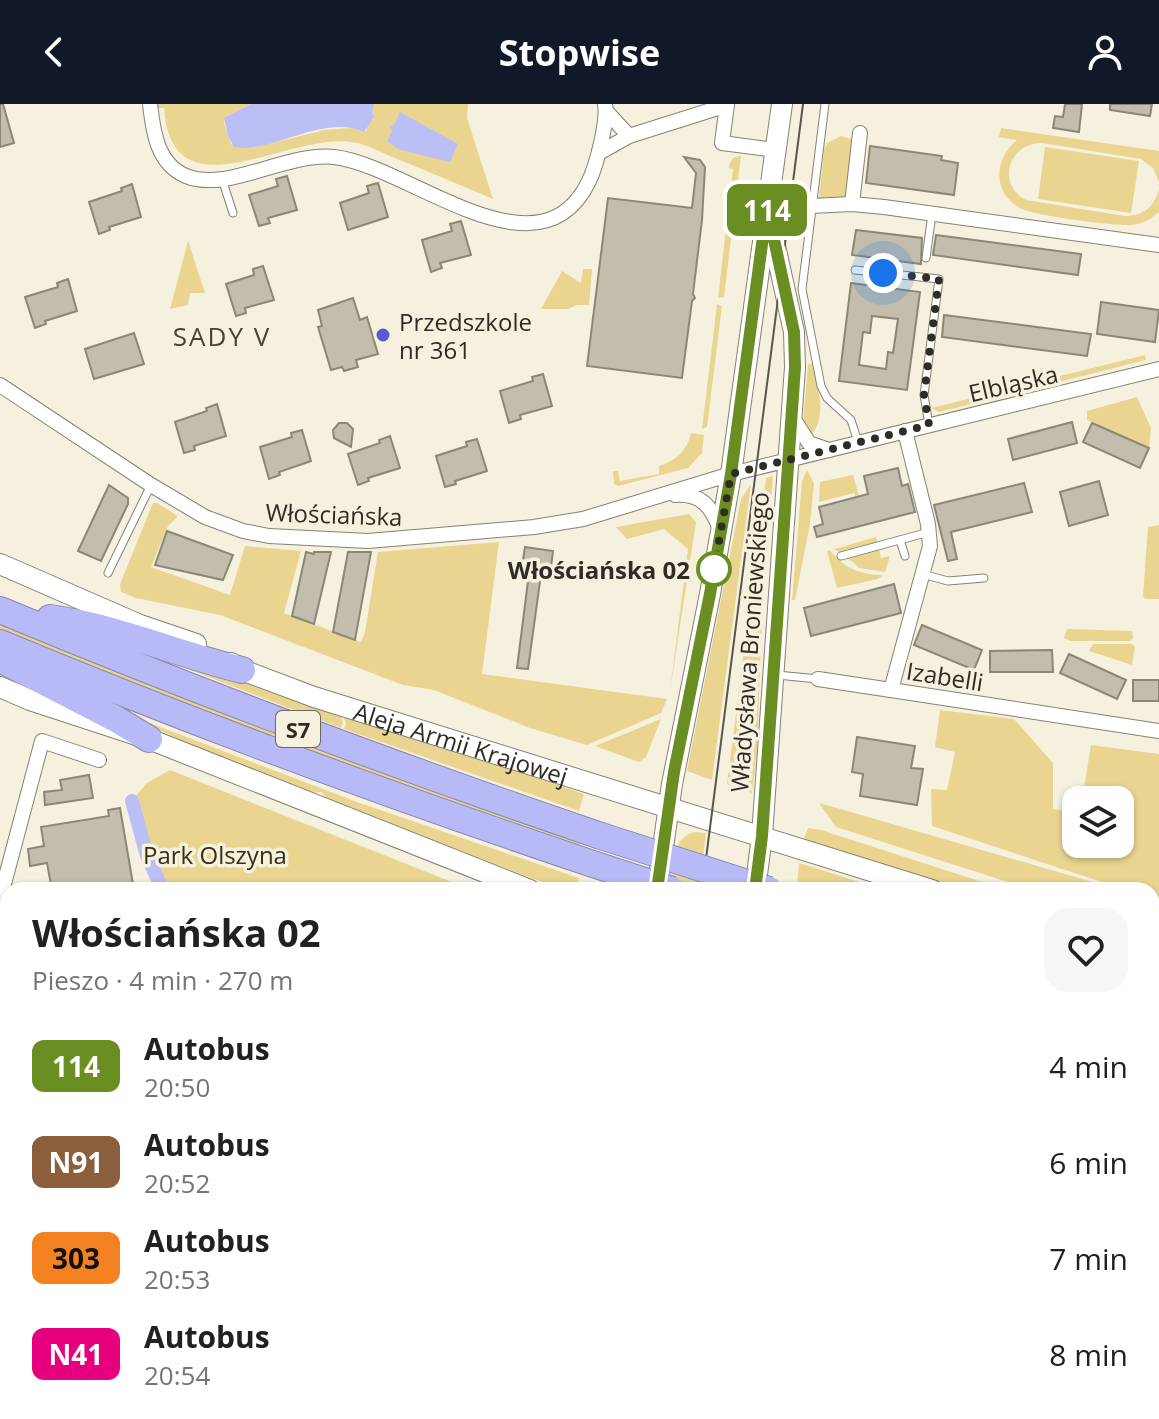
<!DOCTYPE html>
<html lang="pl">
<head>
<meta charset="utf-8">
<style>
  body { margin:0; font-family:"Open Sans",sans-serif; background:#f6f6f6; color:#202124; height:100vh; display:flex; flex-direction:column; font-size:30px; white-space:nowrap }
  * { box-sizing:border-box; margin:0 }
  p { font-size:26px; color:#757577 }
  .icon { flex:none; width:44px; height:44px; fill:none; stroke:currentColor; stroke-width:2; stroke-linecap:round; stroke-linejoin:round }
  .map { position:relative; flex:1; overflow:hidden }
  .panel { position:absolute; left:0px; top:778px; width:1160px; height:538px; display:flex; flex-direction:column; background:#fff; border-radius:24px 24px 0 0; box-shadow:0 2px 6px #0004 }
  .panel>* { flex:none }
  .badge { padding:0 16px; border-radius:12px; font-size:28px; line-height:52px }
  .fabs { position:absolute; left:1062px; top:682px; display:grid; gap:16px }
  .fabs a { display:grid; place-items:center; width:72px; height:72px; border-radius:16px; background:#fff; box-shadow:0 2px 6px #0004; font-size:40px }
  .you { position:absolute; width:40px; height:40px; margin:-20px; border:6px solid #fff; border-radius:50%; background:#1a73e8; box-shadow:0 0 0 12px #1a73e833 }
  .map>.badge { position:absolute; translate:-50% -50%; box-shadow:0 0 0 4px #fff }
  .round { display:grid; place-items:center; flex:none; width:84px; height:84px; border-radius:24px; background:#f6f6f6 }
  .overview { display:flex; align-items:center; justify-content:space-between; height:136px; padding:0 32px }
  h1 { font-size:38px; font-weight:700; line-height:60px }
  ul { padding:0; list-style:none }
  li { display:flex; align-items:center; gap:24px; height:96px; padding:0 32px }
  li div { flex:1 }
  li b { display:block; font-size:30px }
  li em { font-style:normal }
  li .badge { min-width:88px; font-weight:700; text-align:center }
  header { display:flex; justify-content:space-between; align-items:center; height:104px; padding:0 32px; background:#111827; color:#fff; font-size:36px; font-weight:700 }
  .map>svg:first-child { display:block }
  .green { fill:#ead590 }
  .water { fill:#bcbff5 }
  .lines { fill:none; stroke-linecap:round; stroke-linejoin:round }
  .canal { stroke:#bcbff5; stroke-width:14 }
  .building { fill:#c2bdac; stroke:#8b8776; stroke-width:2; fill-rule:evenodd }
  .lane-casing { stroke:#868171; stroke-width:9 }
  .street-casing { stroke:#868171; stroke-width:16 }
  .secondary-casing { stroke:#868171; stroke-width:22 }
  .highway-casing { stroke:#8888ae; stroke-width:28 }
  .lane { stroke:#fff; stroke-width:7 }
  .street { stroke:#fff; stroke-width:14 }
  .secondary { stroke:#fff; stroke-width:20 }
  .highway { stroke:#b8baf8; stroke-width:26 }
  .tram { stroke:#59564d; stroke-width:2 }
  .highway-bridge-casing { stroke:#8888ae; stroke-width:28; stroke-linecap:butt }
  .highway-bridge { stroke:#b8baf8; stroke-width:26 }
  .line-casing { stroke:#fff; stroke-width:18 }
  .line { stroke:#6b8e23; stroke-width:12 }
  .walk { stroke:#2e2c25; stroke-width:8; stroke-dasharray:0 14.4 }
  .poi-dot { fill:#6257d0; stroke:#f6f0de; stroke-width:3 }
  .stop-dot { fill:#fff; stroke:#6b8e23; stroke-width:4 }
  .labels { text-anchor:middle; dominant-baseline:central; stroke-width:7; stroke-linejoin:round; paint-order:stroke }
  .shield { fill:#f6f0de; stroke:#6a675c; stroke-width:2 }
  .shield-label { font-size:22px; font-weight:bold; fill:#2e2c25 }
  .poi-label { font-size:24px; fill:#2e2c25; stroke:#f6f0de; text-anchor:start }
  .street-label { font-size:24px; fill:#2e2c25; stroke:#f6f0de }
  .stop-label { font-size:24px; font-weight:bold; fill:#2e2c25; stroke:#f6f0de; text-anchor:end }
  .park-label { font-size:24px; fill:#382f0f; stroke:#f6f0de }
  .neighbourhood-label { font-size:26px; letter-spacing:2px; fill:#484334; stroke:#f6f0de }
</style>
</head>
<body>
<header><svg class="icon" aria-label="back" viewBox="0 0 24 24"><path d="M15 5l-7 7 7 7"/></svg>Stopwise<svg class="icon" aria-label="person" viewBox="0 0 24 24"><circle cx="12" cy="8" r="4"/><path d="M4 21q1-7 8-7t8 7"/></svg></header>
<div class="map">
<svg width="1159" height="1315" viewBox="0 0 1159 1315">
  <rect width="100%" height="100%" fill="#f6f0de"/>
  <g class="green">
    <path d="M155,0H251L226,13L224,19L231,40L252,44L324,26L350,24L366,27L369,16H373L375,12L371,10L374,0H468L467,14L493,95C461,81 429,68 397,55C384,50 370,42 357,39C292,24 172,117 164,4H156Z"/>
    <path d="M1001,24L1159,47V78L1153,64L1141,55L1042,39C1008,39 996,80 1026,96L1125,112C1143,112 1154,103 1159,86V108C1151,115 1143,120 1132,121C1114,122 1034,112 1020,104C992,89 994,54 1017,36L999,33Z"/>
    <path d="M841,32L851,35L854,39L847,94L819,95L824,45L827,39Z"/>
    <path d="M1045,43L1139,57L1131,109L1038,95Z"/>
    <path d="M741,52L724,193L718,194L733,65L729,64C730,56 732,53 741,52Z"/>
    <path d="M188,137L205,189H190L188,201L170,205Z"/>
    <path d="M583,165H592L589,201H577L568,205H541L562,167L581,179Z"/>
    <path d="M717,200L722,202L707,323L702,325Z"/>
    <path d="M1145,251L1146,256L939,308L932,304Z"/>
    <path d="M808,260H812C817,282 828,311 812,330L803,316Z"/>
    <path d="M1137,293L1151,324L1149,344L1087,316V307Z"/>
    <path d="M691,329L704,331L702,349L688,364L618,382L614,380L613,367H618L620,377L659,370V362C676,357 687,347 691,329Z"/>
    <path d="M807,366L814,379L810,420L795,496H792L802,377Z"/>
    <path d="M853,371L859,392L856,393L854,389L819,398L820,378Z"/>
    <path d="M773,372L763,485L757,647L752,689L727,680L766,374Z"/>
    <path d="M751,380L712,676L687,667L741,395Z"/>
    <path d="M153,399H157L178,412L168,422L151,463L230,491L245,442L301,447L284,509L361,538L365,528L378,448L499,438L482,570L667,595L661,609L587,641L530,624L434,586L403,581L220,511L136,494L121,488L120,480Z"/>
    <path d="M689,410L696,418L670,587L688,445L664,425L627,435L616,423Z"/>
    <path d="M1159,421V495H1145L1143,492L1148,423Z"/>
    <path d="M876,433L881,454L890,452L885,468L859,464C851,454 843,454 835,445Z"/>
    <path d="M830,446C843,464 861,471 883,471L878,475L837,484L827,447Z"/>
    <path d="M0,519L276,630L581,737L579,743L228,620L0,527Z"/>
    <path d="M1067,525L1132,527L1133,534L1130,537H1070L1064,534Z"/>
    <path d="M102,532L339,605L343,619L341,624Z"/>
    <path d="M1093,540H1132L1135,543L1132,561L1089,547Z"/>
    <path d="M940,606L1014,615L1053,659V705L1076,709V740H1120V696H1082L1091,641L1159,650V828L1152,826V786H1126L932,722L931,685L947,686L955,648L935,643Z"/>
    <path d="M342,607L584,690L579,707L344,625L346,620Z"/>
    <path d="M121,608L357,698L579,774L576,786H565L515,768L325,694L322,688L313,689L195,643Z"/>
    <path d="M661,615L646,653L639,658L595,642Z"/>
    <path d="M170,666L472,786H157L149,773L130,699L147,679Z"/>
    <path d="M819,699L844,706L1120,786H1033L836,723Z"/>
    <path d="M808,724L821,726L1007,786H962L803,737Z"/>
    <path d="M694,728L706,729L699,786H671C674,765 670,735 694,728Z"/>
    <path d="M799,759L885,786H809L797,782Z"/>
    <path d="M8,1226V1308H30L28,1315H0V1228Z"/>
  </g>
  <g class="water">
    <path d="M251,0H374L372,10L375,12L364,28C324,9 269,51 234,43L228,32L224,14Z"/>
    <path d="M400,8L458,40L450,58L398,45L387,37L392,27L390,23L395,19Z"/>
  </g>
  <g class="lines">
    <path class="canal" d="M132,697L147,752L163,786"/>
  </g>
  <g class="building">
    <path d="M0,0H3L14,39L0,43Z"/>
    <path d="M1065,0H1082L1079,28L1053,24L1055,12L1063,13Z"/>
    <path d="M1110,0H1152L1150,12L1110,6Z"/>
    <path d="M870,42L942,52L941,56L958,59L954,91L866,79Z"/>
    <path d="M684,53L700,56L705,63L702,116L693,190L695,194L692,197L682,274L587,262L608,94L692,104L696,69Z"/>
    <path d="M287,72L297,106L268,114L270,119L259,122L249,91L278,82L276,75Z"/>
    <path d="M378,79L388,113L348,126L340,99L369,89L367,82Z"/>
    <path d="M132,80L141,113L109,123L110,126L99,130L89,98L122,87L121,84Z"/>
    <path d="M461,117L471,151L440,159L442,164L431,168L422,136L452,127L450,120Z"/>
    <path d="M856,126L922,134L921,160L852,151Z"/>
    <path d="M936,131L1081,150L1078,171L933,151Z"/>
    <path d="M263,162L274,196L245,204L246,209L236,212L226,180L254,171L253,165Z"/>
    <path d="M68,175L77,207L45,217L46,220L35,224L25,193L58,183L57,179Z"/>
    <path d="M851,179L920,188L907,286L839,277ZM872,212L898,215L893,249L888,248L886,265L859,261L863,228L870,229Z"/>
    <path d="M353,194L360,216L367,213L378,250L356,256L358,263L344,267L342,263L331,266L318,223L322,222L318,206Z"/>
    <path d="M1101,198L1159,206L1155,238L1097,230Z"/>
    <path d="M944,211L1091,230L1087,252L942,233Z"/>
    <path d="M134,229L144,260L94,275L85,245Z"/>
    <path d="M543,270L552,302L520,311L521,315L509,319L500,287L533,277L532,273Z"/>
    <path d="M217,300L226,332L194,342L195,346L184,349L175,318L207,307L206,304Z"/>
    <path d="M1072,318L1077,339L1013,356L1008,335Z"/>
    <path d="M339,319H347L353,325L351,343L334,334L333,326Z"/>
    <path d="M1092,319L1149,344L1140,364L1083,338Z"/>
    <path d="M302,326L311,357L279,368L280,371L269,375L260,343L292,333L291,329Z"/>
    <path d="M390,332L400,364L368,374L369,377L358,381L348,350L380,339L379,336Z"/>
    <path d="M477,335L487,367L455,377L456,380L445,383L436,352L467,342L466,338Z"/>
    <path d="M898,364L902,382L908,380L915,408L817,433L814,423L823,420L819,403L868,390L864,372Z"/>
    <path d="M1099,377L1108,411L1069,422L1060,388Z"/>
    <path d="M1024,379L1032,408L951,428L957,455L948,457L934,401Z"/>
    <path d="M109,381L128,394V400L101,457L78,447Z"/>
    <path d="M167,427L233,451L223,476L155,461Z"/>
    <path d="M525,443L553,447L550,471L541,470L528,565L517,564L529,469L521,468Z"/>
    <path d="M306,448L314,450V448H331L314,520L292,512Z"/>
    <path d="M348,448H371L355,536L333,528Z"/>
    <path d="M894,480L901,509L811,532L804,504Z"/>
    <path d="M922,521L982,546L974,566L914,541Z"/>
    <path d="M1052,546L1053,568H990V547Z"/>
    <path d="M1069,550L1126,576L1117,595L1060,569Z"/>
    <rect x="1133" y="576" width="26" height="21"/>
    <path d="M857,633L915,642L911,664L923,665L917,701L860,692L863,670L852,668Z"/>
    <path d="M89,671L93,694L45,701L44,688L62,686L60,676Z"/>
    <path d="M120,704L134,786H52L47,759L30,762L28,745L44,742L41,723L109,712L108,706Z"/>
  </g>
  <g class="lines">
    <g class="lane-casing">
      <g id="lane">
        <path d="M825,0L802,185L821,282L827,294L851,316L858,338"/>
        <path d="M222,75L233,109"/>
        <path d="M926,154L932,110"/>
        <path d="M855,166L939,175L924,291L929,321"/>
        <path d="M900,436L905,452"/>
        <path d="M841,452L929,428"/>
        <path d="M108,469L151,381"/>
        <path d="M922,470L948,477L984,474"/>
        <path d="M777,571L818,575"/>
        <path d="M1152,1036L1159,1038"/>
        <path d="M495,1315V1313"/>
        <path d="M717,1315L718,1308"/>
      </g>
    </g>
    <g class="street-casing">
      <g id="street">
        <path d="M150,0C153,27 157,60 186,72C227,89 286,48 334,53C408,61 539,181 589,77C597,60 608,17 605,0"/>
        <path d="M727,0L722,39L775,46"/>
        <path d="M606,7L629,32"/>
        <path d="M599,49L629,32L727,1"/>
        <path d="M852,100L860,29"/>
        <path d="M811,102L852,100L884,103L1159,141"/>
        <path d="M0,281L151,381L205,413L243,427L269,432L368,437L534,423L583,415L731,370L1159,265"/>
        <path d="M793,314L809,339L829,346"/>
        <path d="M905,327L928,420L930,442L891,586L1159,627"/>
        <path d="M675,391C701,389 711,402 720,425"/>
        <path d="M818,575L891,586"/>
        <path d="M0,795L42,637L99,656"/>
        <path d="M123,1308L154,1315"/>
        <path d="M39,1315L41,1308"/>
      </g>
    </g>
    <g class="secondary-casing">
      <g id="secondary">
        <path d="M0,460L140,521L196,540"/>
        <path id="s1" d="M231,559L242,566L314,593L932,786"/>
        <path d="M0,583L30,596L149,635L530,786"/>
        <path d="M657,786L672,680L710,490L731,370L782,0"/>
        <path d="M755,786L762,732L795,263L794,228L770,119"/>
        <path d="M1152,858L1159,861"/>
        <path d="M1152,983L1159,985"/>
        <path d="M615,1315L616,1308"/>
      </g>
    </g>
    <g class="highway-casing">
      <g id="highway">
        <path d="M0,506C197,588 396,662 598,731"/>
        <path d="M50,514C116,523 177,550 242,566"/>
        <path d="M0,539C195,620 393,693 593,760"/>
        <path d="M0,555L116,615L149,635"/>
        <path d="M1152,903L1159,905"/>
        <path d="M1152,941L1159,943"/>
      </g>
    </g>
    <use href="#lane" class="lane"/>
    <use href="#street" class="street"/>
    <use href="#secondary" class="secondary"/>
    <use href="#highway" class="highway"/>
    <g class="tram">
      <path d="M702,786L803,0"/>
      <path d="M635,1315L636,1308"/>
    </g>
    <g class="highway-bridge-casing">
      <g id="highway-bridge">
        <path d="M598,731L769,786"/>
        <path d="M593,760L672,786"/>
      </g>
    </g>
    <use href="#highway-bridge" class="highway-bridge"/>
  </g>
  <g class="lines">
    <g class="line-casing">
      <path id="line" d="M657,786L674,668L710,490L731,370L767,103L794,228L795,263L762,732L755,786"/>
    </g>
    <use href="#line" class="line"/>
    <path class="walk" d="M714,465L731,370L929,321L924,291L939,175L883,169"/>
  </g>
  <circle class="poi-dot" cx="383" cy="231" r="8"/>
  <circle class="stop-dot" cx="714" cy="465" r="16"/>
  <g class="labels">
    <rect class="shield" x="276" y="607" width="44" height="36" rx="6"/>
    <g class="shield-label">
      <text x="298" y="625">S7</text>
    </g>
    <g class="poi-label">
      <text x="399" y="217">Przedszkole<tspan x="399" dy="28">nr 361</tspan></text>
    </g>
    <g class="street-label">
      <text transform="translate(1013 279) rotate(-13)">Elbląska</text>
      <text transform="translate(334 410) rotate(2)">Włościańska</text>
      <text transform="translate(749 538) rotate(-86)">Władysława Broniewskiego</text>
      <text transform="translate(945 572) rotate(9)">Izabelli</text>
      <text stroke="none"><textPath href="#s1" startOffset="244">Aleja Armii Krajowej</textPath></text>
    </g>
    <g class="stop-label">
      <text x="690" y="465">Włościańska 02</text>
    </g>
    <g class="park-label">
      <text x="215" y="750">Park Olszyna</text>
    </g>
    <g class="neighbourhood-label">
      <text x="222" y="232">SADY V</text>
    </g>
  </g>
</svg>
<div class="fabs">
<a><svg class="icon" aria-label="layers" viewBox="0 0 24 24"><path d="M12 4l9 5-9 5-9-5zM3 14l9 5 9-5"/></svg></a>
</div>
<div class="you" style="left:883px;top:169px"></div>
<b class="badge" style="left:767px;top:106px;background:#6b8e23;color:#fff">114</b>
<section class="panel">
<div class="overview"><div><h1>Włościańska 02</h1><p>Pieszo · 4 min · 270 m</p></div><a class="round"><svg class="icon" aria-label="heart" viewBox="0 0 24 24"><path d="M12 20l-8-8c-3-5 5-10 8-4 3-6 11-1 8 4z"/></svg></a></div>
<ul>
<li><span class="badge" style="background:#6b8e23;color:#fff">114</span><div><b>Autobus</b><p>20:50</p></div><em>4 min</em></li>
<li><span class="badge" style="background:#8b5e3c;color:#fff">N91</span><div><b>Autobus</b><p>20:52</p></div><em>6 min</em></li>
<li><span class="badge" style="background:#f58220;color:#111">303</span><div><b>Autobus</b><p>20:53</p></div><em>7 min</em></li>
<li><span class="badge" style="background:#e6007e;color:#fff">N41</span><div><b>Autobus</b><p>20:54</p></div><em>8 min</em></li>
</ul>
</section>
</div>
</body>
</html>
